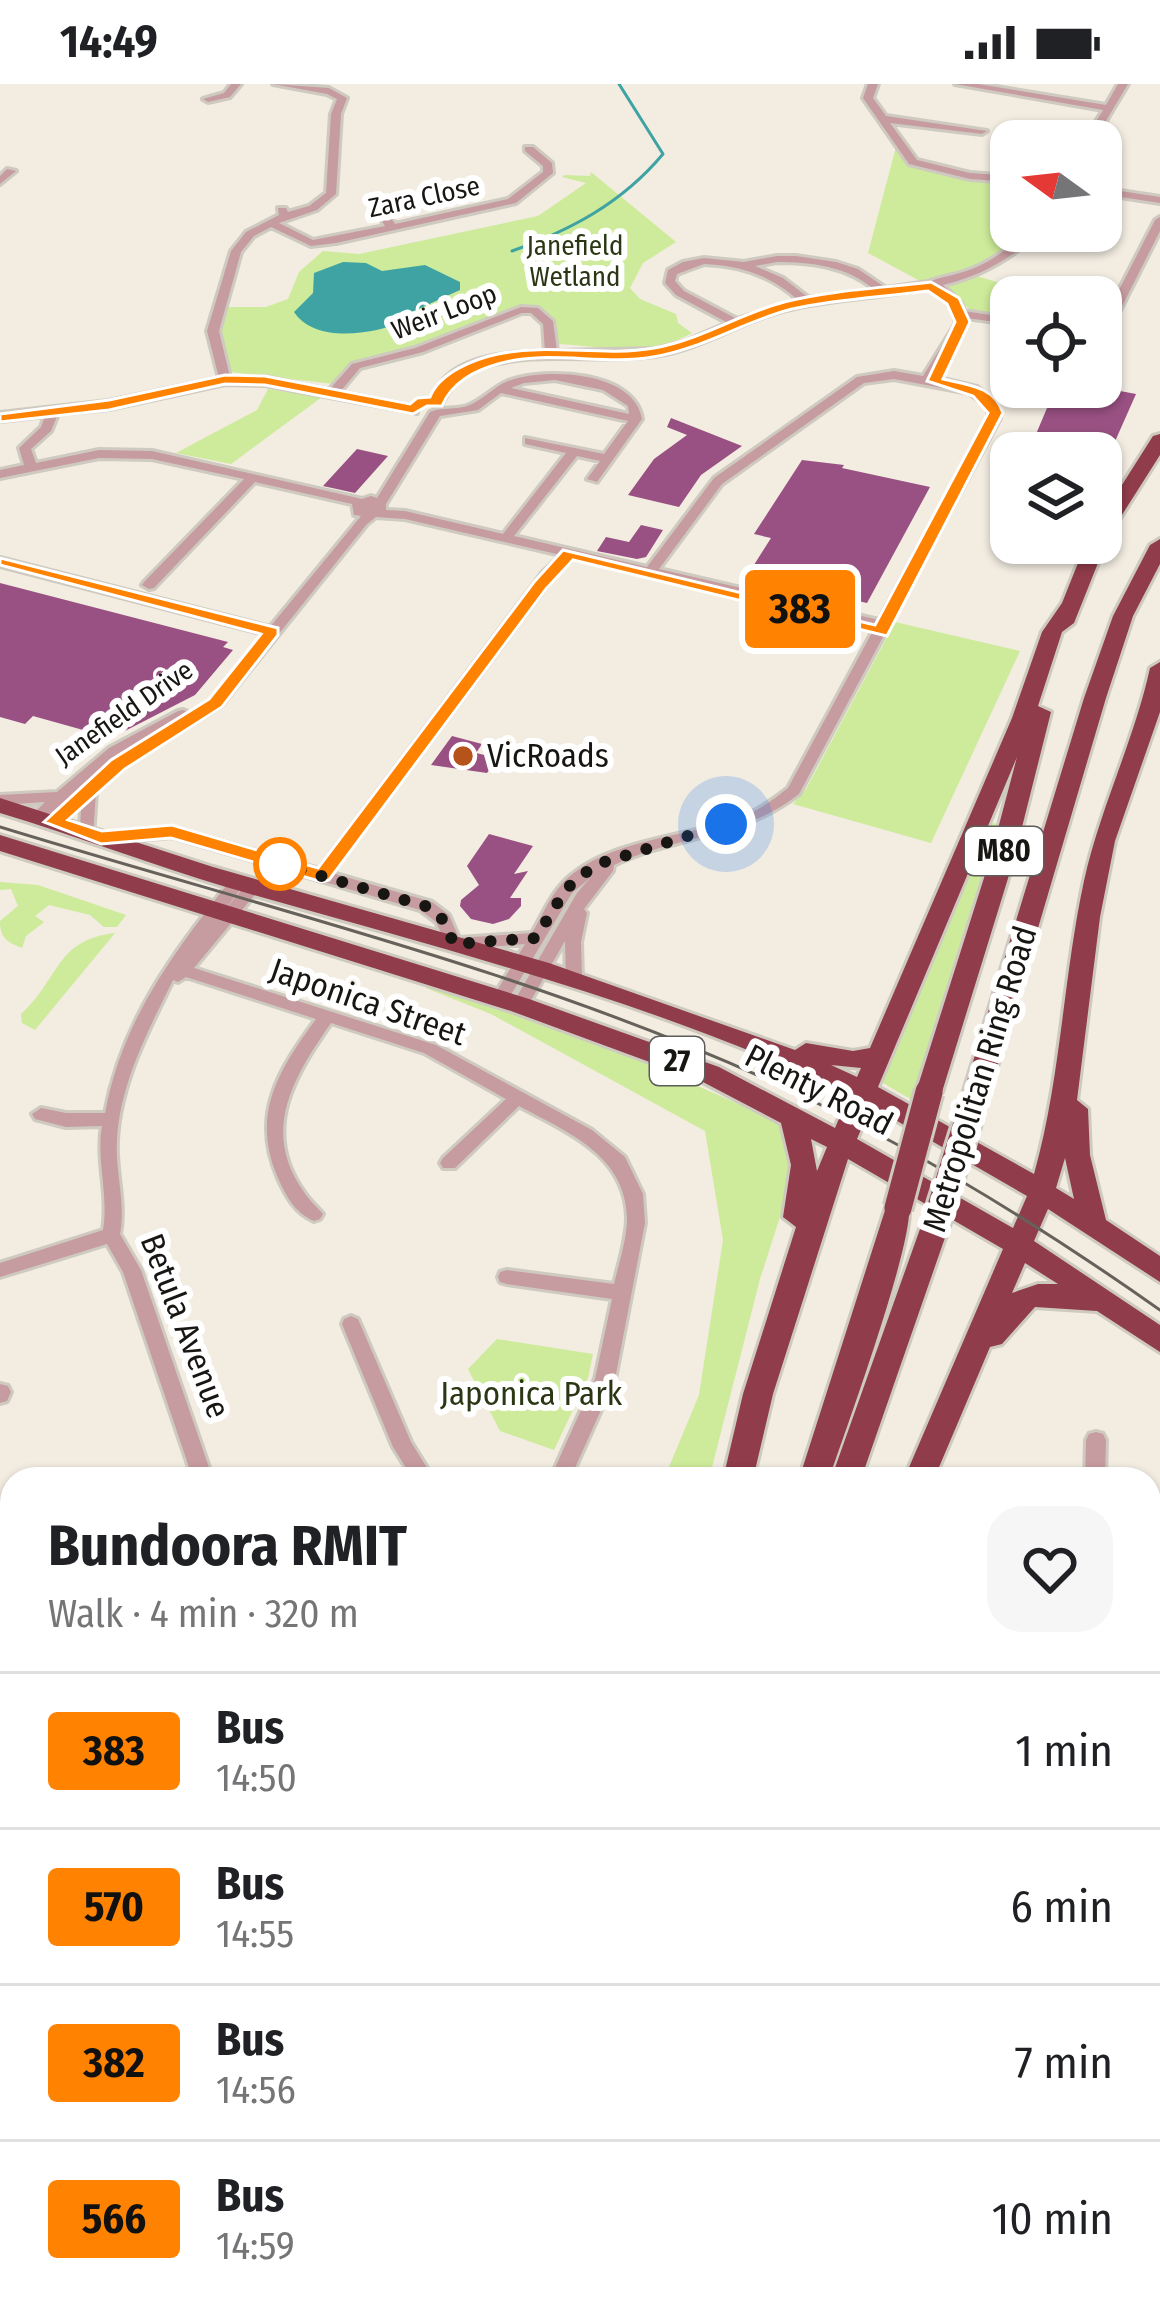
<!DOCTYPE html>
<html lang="en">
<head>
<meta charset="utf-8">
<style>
  body { margin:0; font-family:"Fira Sans Condensed",sans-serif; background:#f6f6f6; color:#202124; height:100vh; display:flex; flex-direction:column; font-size:45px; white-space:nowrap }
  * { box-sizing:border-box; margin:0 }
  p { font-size:39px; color:#757577 }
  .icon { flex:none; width:66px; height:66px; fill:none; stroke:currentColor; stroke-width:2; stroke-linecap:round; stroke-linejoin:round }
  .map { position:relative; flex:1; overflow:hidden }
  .drawer { position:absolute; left:0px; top:1383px; width:1161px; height:855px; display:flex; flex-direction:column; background:#fff; border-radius:36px 36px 0 0; box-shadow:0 3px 9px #0004 }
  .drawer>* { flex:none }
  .badge { padding:0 24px; border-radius:9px; font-size:42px; line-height:78px }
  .needle { width:78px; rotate:285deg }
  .fabs { position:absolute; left:990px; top:36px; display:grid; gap:24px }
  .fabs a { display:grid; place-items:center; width:132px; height:132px; border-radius:24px; background:#fff; box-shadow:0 3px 9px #0004; font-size:60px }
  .you { position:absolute; width:60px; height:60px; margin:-30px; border:9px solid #fff; border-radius:50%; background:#1a73e8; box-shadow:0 0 0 18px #1a73e833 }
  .map>.badge { position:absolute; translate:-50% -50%; box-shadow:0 0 0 6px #fff }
  .round { display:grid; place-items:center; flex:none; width:126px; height:126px; border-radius:36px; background:#f6f6f6 }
  .head { display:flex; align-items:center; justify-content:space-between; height:204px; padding:0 48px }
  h1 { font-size:57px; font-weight:700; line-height:90px }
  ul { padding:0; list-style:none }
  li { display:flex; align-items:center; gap:36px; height:156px; padding:0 48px; border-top:3px solid #e0e0e0 }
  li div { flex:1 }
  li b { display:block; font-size:45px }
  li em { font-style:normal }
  li .badge { min-width:132px; font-weight:700; text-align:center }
  .status { display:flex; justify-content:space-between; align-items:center; height:84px; padding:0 60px; background:#fff; direction:ltr }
  .status svg { height:33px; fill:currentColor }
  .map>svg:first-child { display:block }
  .green { fill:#cdeb9a }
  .water { fill:#3fa3a4 }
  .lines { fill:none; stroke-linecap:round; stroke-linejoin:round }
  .stream { stroke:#3fa3a4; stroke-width:3 }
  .building { fill:#995183 }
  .minor-casing { stroke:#cfcac0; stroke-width:6 }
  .highway-casing { stroke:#cfcac0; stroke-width:6 }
  .minor { fill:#c79ca0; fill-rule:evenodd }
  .highway { fill:#903c4a; fill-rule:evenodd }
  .tram { stroke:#65615b; stroke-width:3 }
  .highway-bridge-casing { stroke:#cfcac0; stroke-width:33; stroke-linecap:butt }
  .highway-bridge { stroke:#903c4a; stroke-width:27 }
  .line { fill:#ff8200; stroke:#fff; stroke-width:3 }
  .walk { stroke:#181613; stroke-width:12; stroke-dasharray:0 21.6 }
  .poi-dot { fill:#b5531a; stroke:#fff; stroke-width:4.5 }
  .stop-dot { fill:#fff; stroke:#ff8200; stroke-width:6 }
  .labels { text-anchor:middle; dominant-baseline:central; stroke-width:12; stroke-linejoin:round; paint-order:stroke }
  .far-street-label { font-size:27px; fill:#181613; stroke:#fff }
  .far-park-label { font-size:27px; fill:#2b3714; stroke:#fff }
  .shield { fill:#fff; stroke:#5d5c5a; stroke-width:3 }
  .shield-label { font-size:30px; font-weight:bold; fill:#181613 }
  .poi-label { font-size:33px; fill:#181613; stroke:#fff; text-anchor:start }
  .street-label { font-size:33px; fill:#181613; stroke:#fff }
  .park-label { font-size:33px; fill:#2b3714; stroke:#fff }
</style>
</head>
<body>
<div class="status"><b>14:49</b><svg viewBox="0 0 49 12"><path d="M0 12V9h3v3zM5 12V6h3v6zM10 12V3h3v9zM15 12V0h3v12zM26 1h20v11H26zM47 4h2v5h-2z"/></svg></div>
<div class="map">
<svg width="1160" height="2237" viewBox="0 0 1160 2237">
  <rect width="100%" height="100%" fill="#f2ece1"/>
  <g class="green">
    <path d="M896,63C916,97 975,95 1011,96V147H1027L1024,154L985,179L922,198L868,169Z"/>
    <path d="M591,88L676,158L643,179L630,204L640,215L676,230L678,239L692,249C649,273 605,263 558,260L552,236L527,222L386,273L354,278L334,300L231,288L219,256L226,223H266L288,215L299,188L323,167L359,170L538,132L586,99L562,93L565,91L590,92Z"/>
    <path d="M973,191L1025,206L1011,213L1003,233C975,230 963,226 947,203Z"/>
    <path d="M268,305L322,313L231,380L176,369L257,326Z"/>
    <path d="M895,538L1020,567L931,759L793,720L806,705Z"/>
    <path d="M987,738L998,740L912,1016L878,996Z"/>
    <path d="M0,798L38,801L126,831L117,843H104L90,831L49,821L35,832L44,838L26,852L22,864C7,858 0,854 0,837L18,822L11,805L0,806Z"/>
    <path d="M115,849L35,946L22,939L21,930C60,895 55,856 115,849Z"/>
    <path d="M429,900L607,962L779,1038L796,1083L760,1195L709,1395H664L699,1311L723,1156L705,1047L491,930L426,904Z"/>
    <path d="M497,1255L593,1270L588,1294L554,1366L500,1347L468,1285Z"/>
    <path d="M12,1709V1969L0,1993V1713Z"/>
    <path d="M313,2226H485L481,2237H308Z"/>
  </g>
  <path class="water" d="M343,178L366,179L382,187L425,181L460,198V206L401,233V238C372,251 314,259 294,228L313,209L314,189Z"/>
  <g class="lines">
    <path class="stream" d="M512,167C571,146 622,119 663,70L619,0"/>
  </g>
  <g class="building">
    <path d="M1010,303H1099L1136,310L1101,389V369H1028L1050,317L1009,308Z"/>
    <path d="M671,334L742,362L701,391L679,423L628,411L654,375L687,351L667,343Z"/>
    <path d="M357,365L388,372L355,409L323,402Z"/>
    <path d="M802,376L844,381L842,384L930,403L867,519L747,492L771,454L754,450Z"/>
    <path d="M641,441L663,446L646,473L637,475L597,467L606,453L629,458Z"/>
    <path d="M0,499L228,558L223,563L233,566L195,611L121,649L108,645L101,651L33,632L25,640L0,633Z"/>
    <path d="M452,652L482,660L476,669L497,674L487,689L431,681Z"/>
    <path d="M489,750L533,762L514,790L528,787L510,814H521V822L509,835L493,840L471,835L460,822L461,816L479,801L467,782Z"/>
  </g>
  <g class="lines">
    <g class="minor-casing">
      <g id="minor">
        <path d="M231,0H241L230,13L208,18L203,15L224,9Z"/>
        <path d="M273,0L329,4L347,14L341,30L336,110L317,126L279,139L313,156L385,142L371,119L376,116L380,117L395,140L508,115L543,88V82L525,67V63H533L552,79L553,89L516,119L336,159L311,162L271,143L254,152L241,168L219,247L230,293H265L329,306L352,280L415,264L521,223L538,224L553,237L557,267L656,265L686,257L728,239L676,211L665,199L668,186L683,178L704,174L744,178L777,172H796L836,178L858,185L886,204L928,198C939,193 957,191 972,185C994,176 1011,162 1029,147H1040C1013,174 981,192 943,201L961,219L964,227L1011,234V240L966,234L968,239L934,293L977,303L998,319L1000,334L799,710C742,755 676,751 614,781L613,787L584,825L587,829L581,858L582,895L580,899H568L566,895L565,857L526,925L520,927L512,921L577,809L590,794L572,809L506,919L500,921L492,915L525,860L454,866L448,864L436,838L420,826L172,753L101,759L93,754L101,749L172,743L319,785L542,489L561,471L405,435L376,433L367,440L221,622L123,684L96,708L93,753H83L80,749L81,722L59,741H49L46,738L113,678L157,650L119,670L43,736H33L30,733L45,718L0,721V711L57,708L109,664L178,627L183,626L190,629L211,616L264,550L0,482V474L270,543L361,432L354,431L352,420L255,398L154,504L149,505L142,501L144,498L244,395L152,375L99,374L0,394V386L24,381L19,364L41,343L45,332L0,337V329L109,317L219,294L207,247L231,167L246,148L279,131L278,124H286L288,128L309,122L326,109L331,30L337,15L327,10ZM777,178C811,178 847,182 875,206L809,214L783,194L755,182ZM704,180C739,181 772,192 798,216L737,235L684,207L675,197L677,190ZM933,203L952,222L956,239L923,292L894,287L857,293L714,394L647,483L514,452L577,372L600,377L587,395L597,398L642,335C635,287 545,283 508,297C493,303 482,317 467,322C454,326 441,323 430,328L377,414L371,412L362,415L152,367L99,366L36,379L31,365L51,347L58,330L109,325L225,300L265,301L417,329V323L340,308L360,284L423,268L522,229H531L543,240L545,267C513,268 472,270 447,292C439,299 436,309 431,318L433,321H441C451,303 459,290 480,284C536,265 597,280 655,272C702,265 741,237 786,226C834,214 884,214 933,203ZM894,295L969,309L988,323V334L879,536L659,485L722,400L864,299ZM555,296L603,306L628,322L629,330L511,304L524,299ZM501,309L628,337L604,370L525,354V360L566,369L503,450L405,427L386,426V420L440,332L478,326ZM573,474L875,543L788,704C773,716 759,726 741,733C686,754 602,755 561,801C549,814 541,834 532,849L459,854L449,831L432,818L332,789L552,495Z"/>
        <path d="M868,0H878L873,14L886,32L987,47L982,50L890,39L917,76L970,89L1011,92V98L970,95L909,80L863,14Z"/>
        <path d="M955,0H978L1106,21L1118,0H1128L1094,57H1084L1103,26Z"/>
        <path d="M7,85L16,87L0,100V92Z"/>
        <path d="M1101,104L1160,113V119L1101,110Z"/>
        <path d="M1160,133V147L1107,252L1101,255V241L1155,136Z"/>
        <path d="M238,793L246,798L224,827L248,798L254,797L262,802L194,884L436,961L592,1046L625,1073L643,1110L645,1139L615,1295L570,1395H550L595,1295L612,1215L507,1200L500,1198L498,1193L500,1188L507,1186L614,1200C619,1179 627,1155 627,1134C626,1071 567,1048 519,1022L455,1084H443L440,1079L443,1074L506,1015L424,969L331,939C294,992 260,1047 304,1108C309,1116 317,1123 323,1130L320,1135L314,1137C295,1129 286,1112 278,1094C250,1030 279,986 316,935L186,893L178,898L173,896C148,947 120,999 117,1056C115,1088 126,1118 120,1150L141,1186L213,1395H193L123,1188L107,1160L0,1193V1179L103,1146C109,1111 96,1076 102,1042L66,1043L35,1035L32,1030L41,1024L66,1029H105C123,933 174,869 232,794Z"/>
        <path d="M351,1232L358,1235L411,1358L434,1395H413L393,1363L342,1240L344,1235Z"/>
        <path d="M0,1300L8,1302L11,1308L7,1317L0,1319Z"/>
        <path d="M1096,1348L1103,1350L1106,1356L1105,1395H1085L1086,1356L1089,1350Z"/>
        <path d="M1149,1452L1160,1457V1476L1149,1471Z"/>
        <path d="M12,1492V1510L0,1514V1496Z"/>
        <path d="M12,1678V1700L0,1704V1682Z"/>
        <path d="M1149,1688L1160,1690V1712L1149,1710Z"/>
        <path d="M12,2003C12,2020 18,2042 0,2049C0,2032 0,2010 12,2003Z"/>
        <path d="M156,2226H183L179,2237H152Z"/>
        <path d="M884,2226H910L912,2237H886Z"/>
      </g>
    </g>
    <g class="highway-casing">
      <g id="highway">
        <path d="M1160,350V371L1108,453L1102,455L1106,459L1074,539L1062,548L1038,622L1051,628L1014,775L942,1008L929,1018L916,1008L990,775L1017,673L878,1003L1034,1090C1061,994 1063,894 1084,797C1100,724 1134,657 1150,584L1160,578V628L1115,757L1100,833L1077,1016L1088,1025L1090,1071L1106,1136L1160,1172V1198L1048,1125L1034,1157L1160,1241V1268L1097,1227L1035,1223L1002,1260L990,1263L934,1395H904L1003,1165L848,1075L773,1310L753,1395H723L743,1310L796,1143L783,1133L791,1081L781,1039L701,997L511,927L0,767V751L529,915L719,983L835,1044L849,1011C651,915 436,864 226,803C150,780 76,752 0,729V714L213,783L549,879L795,966L806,959L853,967L870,964L1012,634L1042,548L1062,519L1086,459H1101V434L1153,352ZM831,981L861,984L857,993ZM871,1022L1027,1112L1013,1144L857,1055ZM811,1055L827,1063L817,1087ZM1065,1074L1074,1115L1056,1104ZM1025,1179L1058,1200H1038L1012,1209Z"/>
        <path d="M1160,455V480L1133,532L1106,614L983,1030L970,1040L961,1037L957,1030L1084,614L1113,532L1150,461Z"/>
        <path d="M898,1113L908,1117C920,1144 843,1353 829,1395H799L888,1117Z"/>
        <path d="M934,1134L944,1137L948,1145L861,1395H831L920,1145L924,1137Z"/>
        <path d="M537,2226H577L573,2237H533Z"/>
        <path d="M584,2226H624L622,2237H582Z"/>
        <path d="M628,2226H668L665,2237H625Z"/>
      </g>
    </g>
    <use href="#minor" class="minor"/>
    <use href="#highway" class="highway"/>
    <path class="tram" d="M0,743C260,823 529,886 777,1000C912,1062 1038,1140 1160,1226"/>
    <g class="highway-bridge-casing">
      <g id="highway-bridge">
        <path d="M898,1124L929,1008"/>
        <path d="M934,1145L970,1030"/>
      </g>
    </g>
    <use href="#highway-bridge" class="highway-bridge"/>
  </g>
  <path class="line" d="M931,198L959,214L970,238L943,295C968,301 994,302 1003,329L887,552L573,476L546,505L329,796L322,798L171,754L101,760L44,738L111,676L209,615L261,550L0,481V474L278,544V551L222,623L125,685L68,736L102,747L172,741L318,784L534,498L563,466L875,541L988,329L973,312L927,297L955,238L947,220L928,207C883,213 835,215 792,225C744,237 703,265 653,273C602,282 548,265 498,280C474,287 452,298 442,322H427L413,330L265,301L225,300L109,326L0,338V330L109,316L225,291L265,292L410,320L417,314L430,313C439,289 474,275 498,270C549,259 602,273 654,264C700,256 739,230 784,218C831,206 883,204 931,198Z"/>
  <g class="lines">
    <path class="walk" d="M280,780L432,824L443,836L454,860L536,854L566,805L595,781L726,740"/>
  </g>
  <circle class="poi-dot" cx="463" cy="672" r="12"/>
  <circle class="stop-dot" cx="280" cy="780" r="24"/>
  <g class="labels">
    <g class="far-street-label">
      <text transform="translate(424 113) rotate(-12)">Zara Close</text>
      <text transform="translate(444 228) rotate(-21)">Weir Loop</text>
      <text transform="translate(124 629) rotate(-35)">Janefield Drive</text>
    </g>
    <g class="far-park-label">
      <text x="575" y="162">Janefield<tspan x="575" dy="31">Wetland</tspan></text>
    </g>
    <g class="shield">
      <rect x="965" y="743" width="78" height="48" rx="9"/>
      <rect x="650" y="953" width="54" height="48" rx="9"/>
    </g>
    <g class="shield-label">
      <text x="1004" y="767">M80</text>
      <text x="677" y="977">27</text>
    </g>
    <g class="poi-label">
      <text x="487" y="672">VicRoads</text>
    </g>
    <g class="street-label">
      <text transform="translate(368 918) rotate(19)">Japonica Street</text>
      <text transform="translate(980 995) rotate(-73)">Metropolitan Ring Road</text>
      <text transform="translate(819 1006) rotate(27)">Plenty Road</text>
      <text transform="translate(185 1242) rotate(69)">Betula Avenue</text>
    </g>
    <g class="park-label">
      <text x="531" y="1310">Japonica Park</text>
    </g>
  </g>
</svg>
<div class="fabs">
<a><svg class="needle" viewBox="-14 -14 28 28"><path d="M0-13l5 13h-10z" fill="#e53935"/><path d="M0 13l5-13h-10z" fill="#757577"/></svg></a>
<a><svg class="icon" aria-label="locate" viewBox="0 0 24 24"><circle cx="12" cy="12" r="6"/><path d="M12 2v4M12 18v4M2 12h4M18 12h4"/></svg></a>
<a><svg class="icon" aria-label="layers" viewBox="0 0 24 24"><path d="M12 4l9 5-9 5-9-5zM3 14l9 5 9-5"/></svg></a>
</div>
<div class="you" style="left:726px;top:740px"></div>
<b class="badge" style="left:800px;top:525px;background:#ff8200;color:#111">383</b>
<section class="drawer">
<div class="head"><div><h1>Bundoora RMIT</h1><p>Walk · 4 min · 320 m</p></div><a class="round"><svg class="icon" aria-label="heart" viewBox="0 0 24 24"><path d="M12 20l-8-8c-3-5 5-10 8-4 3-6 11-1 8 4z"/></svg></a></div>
<ul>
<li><span class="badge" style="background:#ff8200;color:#111">383</span><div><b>Bus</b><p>14:50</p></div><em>1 min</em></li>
<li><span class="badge" style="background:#ff8200;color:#111">570</span><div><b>Bus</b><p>14:55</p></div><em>6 min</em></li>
<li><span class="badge" style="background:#ff8200;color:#111">382</span><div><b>Bus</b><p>14:56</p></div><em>7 min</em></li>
<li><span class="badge" style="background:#ff8200;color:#111">566</span><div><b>Bus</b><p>14:59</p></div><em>10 min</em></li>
</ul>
</section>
</div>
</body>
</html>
